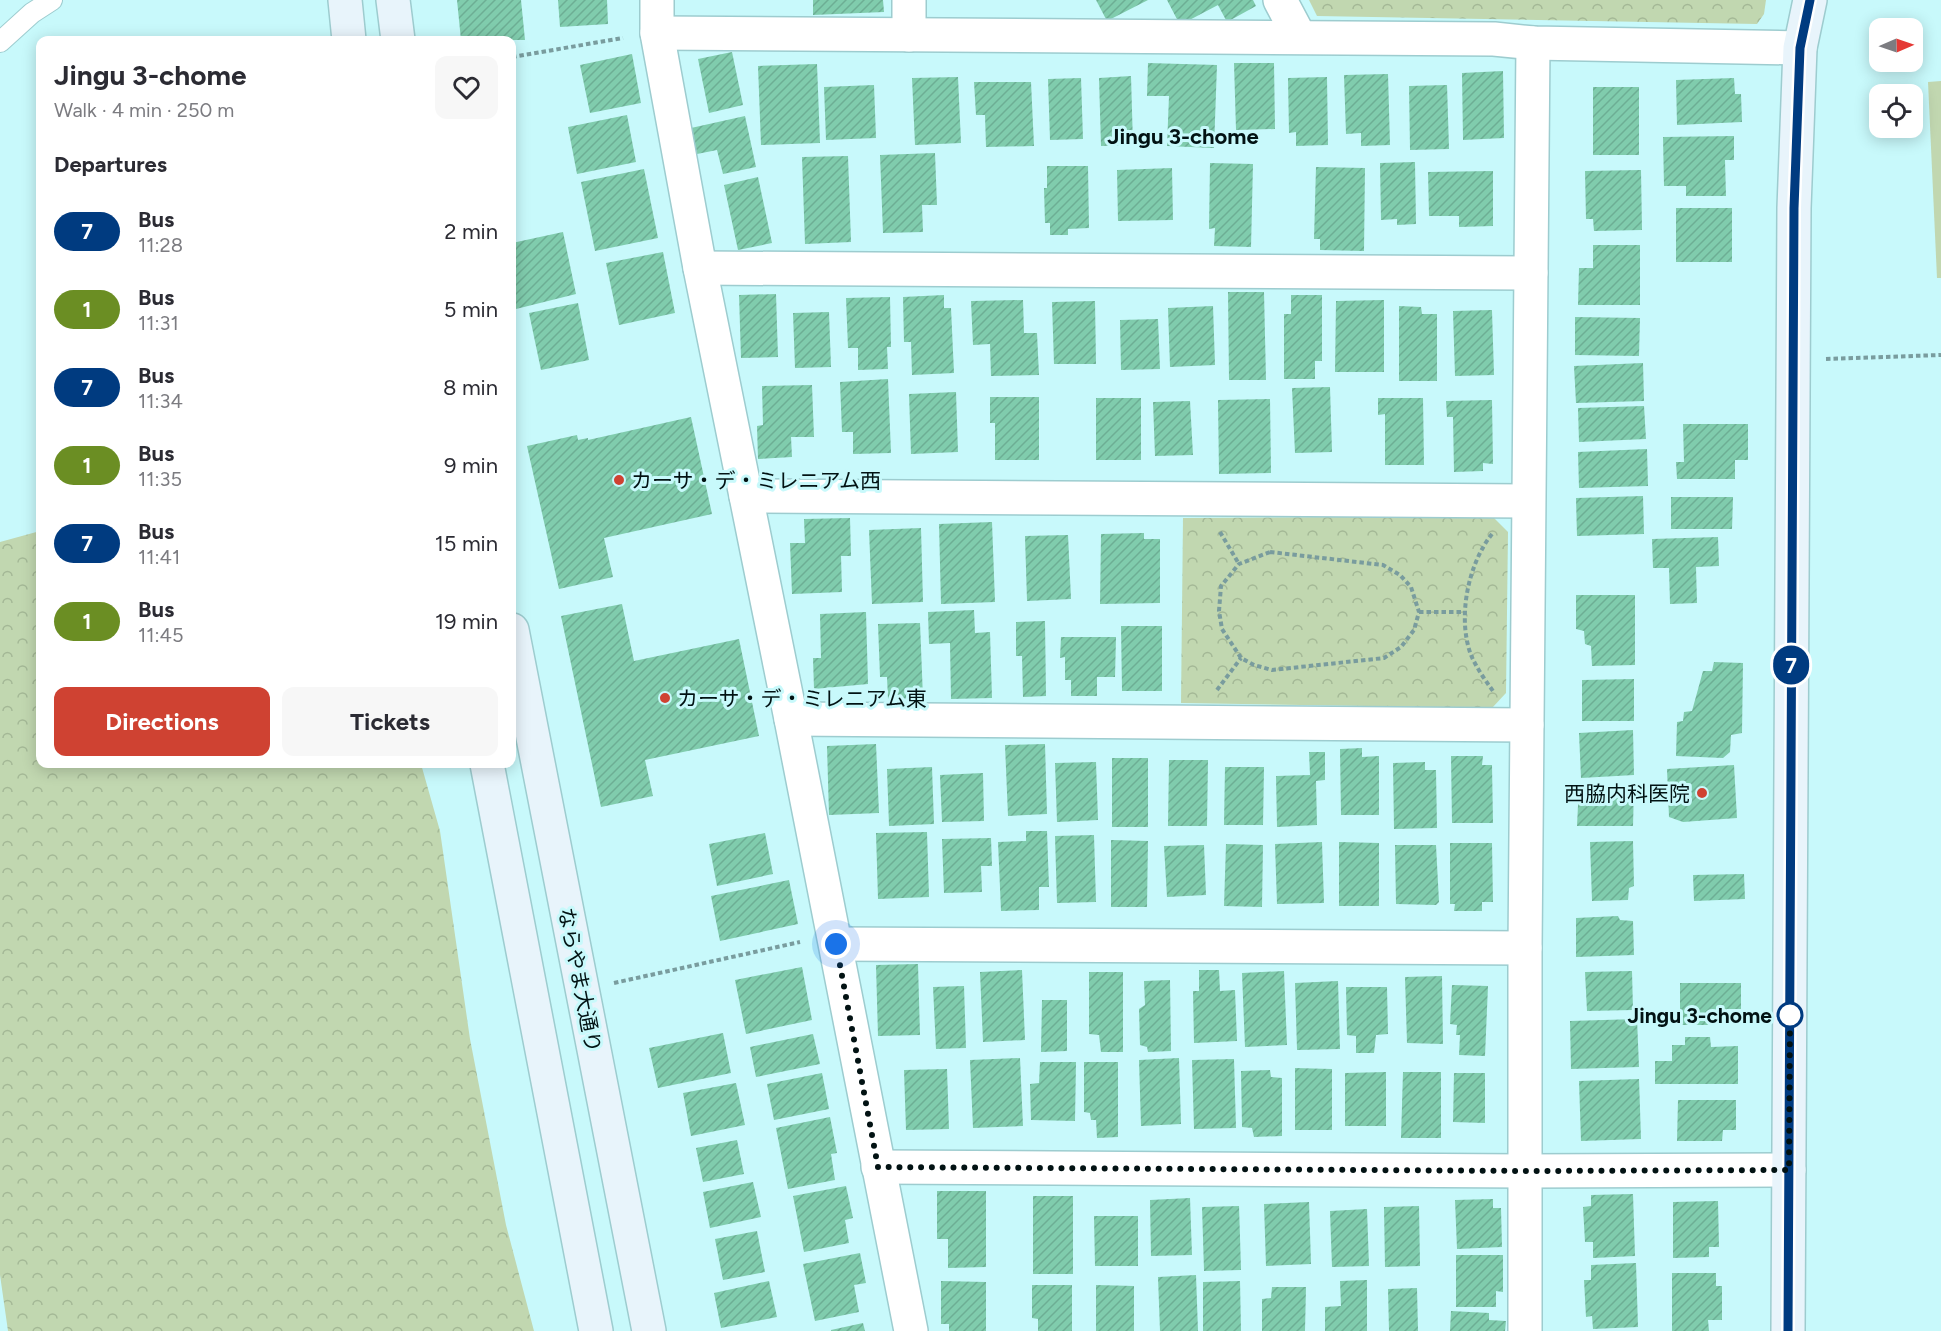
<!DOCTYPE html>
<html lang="en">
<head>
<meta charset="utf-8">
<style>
  body { margin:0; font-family:Figtree,"Noto Sans JP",sans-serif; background:#f7f7f7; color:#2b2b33; height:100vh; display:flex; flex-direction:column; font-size:22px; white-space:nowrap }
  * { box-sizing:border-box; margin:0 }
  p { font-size:20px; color:#7c7c81 }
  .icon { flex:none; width:33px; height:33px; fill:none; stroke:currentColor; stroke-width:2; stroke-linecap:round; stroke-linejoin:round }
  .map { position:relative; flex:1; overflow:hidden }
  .drawer { position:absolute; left:36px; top:36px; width:480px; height:732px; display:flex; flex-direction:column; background:#fff; border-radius:12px; box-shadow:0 3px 15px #0003 }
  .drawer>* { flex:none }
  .badge { padding:0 12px; border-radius:20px; font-size:21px; line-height:39px }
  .needle { width:39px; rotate:88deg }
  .fabs { position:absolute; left:1869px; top:18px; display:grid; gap:12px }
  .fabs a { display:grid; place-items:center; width:54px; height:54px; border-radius:12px; background:#fff; box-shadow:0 3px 15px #0003; font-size:30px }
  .you { position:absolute; width:30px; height:30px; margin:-15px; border:4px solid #fff; border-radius:50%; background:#1a73e8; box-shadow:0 0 0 9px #1a73e833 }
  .map>.badge { position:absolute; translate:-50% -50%; box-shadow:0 0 0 3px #fff }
  h2 { padding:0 18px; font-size:22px; line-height:54px }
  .round { display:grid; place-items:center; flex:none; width:63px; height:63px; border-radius:12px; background:#f7f7f7 }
  .summary { display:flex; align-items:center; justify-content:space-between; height:102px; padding:0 18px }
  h1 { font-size:28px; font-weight:700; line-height:45px }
  .button { display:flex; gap:12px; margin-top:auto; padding:12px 18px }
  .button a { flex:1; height:69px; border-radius:12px; background:#cf4232; color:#fff; font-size:24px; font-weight:700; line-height:69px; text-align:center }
  .button a+a { background:#f7f7f7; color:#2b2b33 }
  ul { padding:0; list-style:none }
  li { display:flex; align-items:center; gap:18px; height:78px; padding:0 18px }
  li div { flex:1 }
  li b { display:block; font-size:22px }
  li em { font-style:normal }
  li .badge { min-width:66px; font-weight:700; text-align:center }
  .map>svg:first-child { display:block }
  .forest { fill:url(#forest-crowns) }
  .pitch { fill:#c1d7b0 }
  .building { fill:url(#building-hatch) }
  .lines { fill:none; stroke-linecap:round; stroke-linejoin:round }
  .lane-casing { stroke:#9dcccf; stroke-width:22 }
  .street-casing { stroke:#9dcccf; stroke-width:36 }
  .secondary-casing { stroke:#9dcccf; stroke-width:36 }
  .path { stroke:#799c9e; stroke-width:4; stroke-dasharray:4.5 3; stroke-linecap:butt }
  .lane { stroke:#fff; stroke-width:20 }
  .street { stroke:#fff; stroke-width:33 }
  .secondary { stroke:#e8f4fb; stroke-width:33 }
  .line-casing { stroke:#fff; stroke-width:14 }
  .line { stroke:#003b80; stroke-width:9 }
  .walk { stroke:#021213; stroke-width:6; stroke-dasharray:0 10.8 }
  .poi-dot { fill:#cf4232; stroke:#c8f9fb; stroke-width:2 }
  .stop-dot { fill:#fff; stroke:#003b80; stroke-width:3 }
  .labels { text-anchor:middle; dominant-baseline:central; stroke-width:6; stroke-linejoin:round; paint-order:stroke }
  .poi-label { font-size:21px; fill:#021213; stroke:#c8f9fb; text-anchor:start }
  .street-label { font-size:21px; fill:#021213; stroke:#c8f9fb }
  .stop-label { font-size:21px; font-weight:bold; fill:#021213; stroke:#c8f9fb; text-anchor:end }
  .neighbourhood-label { font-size:22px; font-weight:bold; fill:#021213; stroke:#c8f9fb }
</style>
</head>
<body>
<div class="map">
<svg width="1941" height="1331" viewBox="0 0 1941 1331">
  <defs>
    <pattern id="forest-crowns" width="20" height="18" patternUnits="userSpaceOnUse" patternTransform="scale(1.5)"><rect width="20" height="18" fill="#c1d7b0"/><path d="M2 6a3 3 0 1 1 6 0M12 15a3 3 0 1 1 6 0" fill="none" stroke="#a4b896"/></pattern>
    <pattern id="building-hatch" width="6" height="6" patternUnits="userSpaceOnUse" patternTransform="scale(1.5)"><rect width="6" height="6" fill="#80ccad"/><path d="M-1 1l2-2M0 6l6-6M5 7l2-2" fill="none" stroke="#6dae94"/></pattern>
  </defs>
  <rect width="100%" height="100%" fill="#c8f9fb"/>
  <g class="forest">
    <path d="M1309,0H1766L1764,14L1757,24L1317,16Z"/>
    <path d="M1492,516L1508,532L1506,693L1492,708L1181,703L1183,518Z"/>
    <path d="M40,531V764H421L440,831L470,1039L506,1225L534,1331H8L0,1275V542Z"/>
  </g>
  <path class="pitch" d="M1941,81V278H1937L1928,82Z"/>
  <g class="building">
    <path d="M457,0H521L525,40H461Z"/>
    <path d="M558,0H607L608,24L560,27Z"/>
    <path d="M813,0H883L884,12L813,15Z"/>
    <path d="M1096,0H1148L1107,21Z"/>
    <path d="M1167,0H1253L1256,6L1227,22L1218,5L1180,25Z"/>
    <path d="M732,52L743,105L709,113L698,59Z"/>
    <path d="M632,54L641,103L590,113L580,65Z"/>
    <path d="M1148,63L1217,65L1214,148L1167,146L1169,96H1147Z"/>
    <path d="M1234,63H1274L1275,129L1236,130Z"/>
    <path d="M817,64L820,143L761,145L758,66Z"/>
    <path d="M1503,71L1504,138L1463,140L1462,73Z"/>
    <path d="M1388,74L1390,145L1361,146V133L1346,134L1344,75Z"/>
    <path d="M1131,76L1133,145L1101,146L1099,78Z"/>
    <path d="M958,77L961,143L915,145L912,78Z"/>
    <path d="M1327,77L1328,145L1296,146V132L1289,133L1288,78Z"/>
    <path d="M1081,78L1083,139L1050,140L1048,79Z"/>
    <path d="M1734,78L1735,94H1741L1742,122L1677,125L1676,80Z"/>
    <path d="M974,82H1031L1034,146L986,147L985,115H976Z"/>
    <path d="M874,85L876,138L826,140L824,87Z"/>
    <path d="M1447,85L1449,149L1410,150L1409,86Z"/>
    <rect x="1593" y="87" width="46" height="68"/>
    <path d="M627,115L636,162L577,174L568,127Z"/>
    <path d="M745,116L756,167L723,174L717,150L697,154L691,128Z"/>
    <path d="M1734,136V160H1725L1726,196H1686V186H1664L1663,137Z"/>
    <path d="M935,153L937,205H922L923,232L883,233L880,155Z"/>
    <path d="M848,156L851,242L805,244L802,157Z"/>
    <path d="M1415,162L1416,224L1397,225V219L1381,220L1380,163Z"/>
    <path d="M1210,163L1253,164L1251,247L1214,246L1215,228L1209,229Z"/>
    <path d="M1047,166H1088L1089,228L1068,229V235H1050V223H1045L1044,188H1047Z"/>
    <path d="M1316,167L1365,168L1364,251L1320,250V239H1314Z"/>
    <path d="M1172,168L1173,220L1118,221L1117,170Z"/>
    <path d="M644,169L658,238L595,251L581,182Z"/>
    <path d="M1641,170L1642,230L1594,231L1593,219H1586L1585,171Z"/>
    <path d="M1493,171V226L1459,227V216H1429L1428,172Z"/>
    <path d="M758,177L772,243L738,250L724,185Z"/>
    <rect x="1676" y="208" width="56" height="54"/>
    <path d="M563,232L576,294L512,310V267H516L512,243Z"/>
    <path d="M1593,245H1640V305H1578L1579,268H1593Z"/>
    <path d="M663,252L675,313L619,325L606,263Z"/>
    <path d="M1228,292H1264L1266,380H1229Z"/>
    <path d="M776,294L778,357L741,358L739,295Z"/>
    <path d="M944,295V308H951L954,373L912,375L911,342H904L903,297Z"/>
    <path d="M1291,295H1322V361H1315V379H1284V314H1291Z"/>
    <path d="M890,297L891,347H887L888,369L858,370V348H848L846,298Z"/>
    <path d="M1023,300L1024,333H1037L1039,375L991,376L990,344L973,345L971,301Z"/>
    <path d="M1384,300V372H1335L1336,301Z"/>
    <path d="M1095,301L1096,364H1054L1052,302Z"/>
    <path d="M578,303L589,360L541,370L529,313Z"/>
    <path d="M1213,306L1215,365L1170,367L1168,308Z"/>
    <path d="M1399,306L1421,307L1422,314H1437V381H1399Z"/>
    <path d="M1492,310L1494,375L1455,376L1453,311Z"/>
    <path d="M829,312L831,367L795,368L793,313Z"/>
    <path d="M1575,317L1640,318L1639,356L1575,355Z"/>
    <path d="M1158,319L1160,369L1121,370L1120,320Z"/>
    <path d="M1643,363L1644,401L1576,403L1574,366Z"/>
    <path d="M888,379L891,453L853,454V432H842L840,382Z"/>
    <path d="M812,385L814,437H791L792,457L758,459L757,426L763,425L762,386Z"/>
    <path d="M1330,387L1332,452L1295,453L1292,388Z"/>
    <path d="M956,392L958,452L911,454L909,394Z"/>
    <path d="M990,397H1039V460H995V423H990Z"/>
    <rect x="1096" y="398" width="45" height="62"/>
    <path d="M1378,398H1423L1424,465H1385V414L1378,415Z"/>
    <path d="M1270,399L1271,473L1219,474L1218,400Z"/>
    <path d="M1492,400L1493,464L1483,463V471L1454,472L1453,417H1447L1446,401Z"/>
    <path d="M1190,401L1193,455L1155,456L1153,402Z"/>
    <path d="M1644,406L1646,439L1579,442L1578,408Z"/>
    <path d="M691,417L712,514L604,538L613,577L559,589L527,446L577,435L578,440L588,438V440Z"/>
    <path d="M1683,424H1748V460H1735V479H1677L1676,462H1684Z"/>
    <path d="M1647,449L1648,486L1579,488L1578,452Z"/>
    <path d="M1643,496L1644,534L1577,536L1576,498Z"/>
    <path d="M1671,497H1733L1732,529H1671Z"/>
    <path d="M850,518L851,556H841L842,592L792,594L790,543H805L804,519Z"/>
    <path d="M992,522L995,602L941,604L939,524Z"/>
    <path d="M921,528L923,602L872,604L869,530Z"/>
    <path d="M1144,533V539H1160V603L1100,604L1101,534Z"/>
    <path d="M1068,535L1071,599L1027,601L1025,536Z"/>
    <path d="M1718,537L1719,566L1696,567L1697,603L1670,604L1669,568H1653L1652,539Z"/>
    <path d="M1576,595H1635V665L1592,666L1591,646L1585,644L1584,631L1576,629Z"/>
    <path d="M622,604L634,661L739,639L759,736L645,760L653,796L601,807L561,616Z"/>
    <path d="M974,610L975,633L990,632L992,698L951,699L950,643L929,644L928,612Z"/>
    <path d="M866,612L868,684L814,689L813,658H821L820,614Z"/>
    <path d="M1045,621L1046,696L1023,697L1022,656H1016V622Z"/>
    <path d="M920,623L923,698L888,699L887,677H880L878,624Z"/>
    <path d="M1121,626H1162V691H1122Z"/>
    <path d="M1061,637H1116L1115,677H1097V696H1071V680H1065V657L1060,658Z"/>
    <path d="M1714,662L1743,663L1742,733L1731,735L1730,752L1723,758L1676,756L1677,722L1683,721L1684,712L1692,711L1703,671H1712Z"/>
    <path d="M1634,679V721H1582V680Z"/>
    <path d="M1633,730L1634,775L1581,778L1579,733Z"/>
    <path d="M876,744L879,813L829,815L827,746Z"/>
    <path d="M1045,744L1047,814L1008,816L1005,745Z"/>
    <path d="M1362,748V757L1379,756V815H1341L1340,749Z"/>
    <path d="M1309,752H1325V780L1316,781L1317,825L1277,827L1276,776L1310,775Z"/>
    <path d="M1451,756H1483L1482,765H1492L1493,823H1452Z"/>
    <rect x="1112" y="758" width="36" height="69"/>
    <path d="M1169,760H1208L1207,826H1168Z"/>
    <path d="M1096,762L1098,820L1057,822L1055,763Z"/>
    <path d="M1425,762V770H1436L1437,828L1394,829L1393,763Z"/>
    <path d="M1734,765L1737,818L1683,822L1669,817L1667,769Z"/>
    <path d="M932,767L934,824L889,826L887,769Z"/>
    <path d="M1225,767H1264L1263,825H1224Z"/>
    <path d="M983,773L984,821L942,822L940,775Z"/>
    <path d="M1579,785L1634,787L1633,826H1577Z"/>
    <path d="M1026,831H1047L1049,887H1039V910L1001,911L998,842L1026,841Z"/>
    <path d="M927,832L929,897L878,899L876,833Z"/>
    <path d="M765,833L773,874L717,886L709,844Z"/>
    <path d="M1094,835L1096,902L1057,903L1055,836Z"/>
    <path d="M991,838L992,866H981L982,892L944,893L942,839Z"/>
    <path d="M1111,840L1148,841L1147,907H1111Z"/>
    <path d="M1633,841L1634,886L1629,888L1628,900L1592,901L1590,842Z"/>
    <path d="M1322,842L1324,903L1277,904L1275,844Z"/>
    <path d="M1339,842L1379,843V906H1339Z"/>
    <path d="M1450,843H1492L1493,902H1482V911H1454L1455,904H1450Z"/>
    <path d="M1226,844L1263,845L1262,907L1224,906Z"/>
    <path d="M1204,845L1206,895L1167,897L1164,846Z"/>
    <path d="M1395,845H1436L1439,902L1436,905L1396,904Z"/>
    <path d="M1744,874L1745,899L1694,901L1693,875Z"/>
    <path d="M789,880L798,924L720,941L711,896Z"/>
    <path d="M1618,916L1620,920L1633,921L1634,955L1576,957V918Z"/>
    <path d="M918,964L920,1035L878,1036L876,965Z"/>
    <path d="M802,967L812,1020L746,1034L735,980Z"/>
    <path d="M1022,970L1025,1040L983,1042L980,972Z"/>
    <path d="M1199,970H1219L1220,991L1235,990L1237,1041L1194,1043L1193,991H1199Z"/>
    <path d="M1284,971L1287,1045L1245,1047L1242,973Z"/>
    <path d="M1632,971L1633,1010L1587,1011L1585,972Z"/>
    <path d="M1089,972H1123V1052H1101L1099,1035L1089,1034Z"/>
    <path d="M1442,976L1443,1044L1407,1043L1405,977Z"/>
    <path d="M1170,980L1171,1051L1148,1052L1147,1047L1140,1045L1139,1009L1145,1005L1144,981Z"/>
    <path d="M1338,981L1340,1049L1297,1050L1295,983Z"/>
    <path d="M1680,983H1741V1009H1727V1025H1680Z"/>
    <path d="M1452,985L1488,986L1485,1056L1459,1055L1460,1035H1456L1457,1025L1450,1024Z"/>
    <path d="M964,986L966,1048L936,1049L933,987Z"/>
    <path d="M1346,987H1387L1388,1034L1376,1035L1374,1053H1356V1036L1347,1035Z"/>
    <path d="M1042,1000H1067V1051L1041,1052Z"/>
    <path d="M1637,1019L1639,1067L1571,1069L1570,1021Z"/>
    <path d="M723,1033L731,1073L658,1088L649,1048Z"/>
    <path d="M813,1034L820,1064L756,1077L750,1047Z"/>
    <path d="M1685,1037H1710L1711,1047L1738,1046V1084H1655V1061H1672V1045H1685Z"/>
    <path d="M1020,1058L1023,1126L973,1128L970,1060Z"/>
    <path d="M1179,1058L1181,1124L1141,1126L1139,1060Z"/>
    <path d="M1234,1059L1236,1128L1194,1129L1192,1060Z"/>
    <path d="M1040,1062H1076L1075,1121L1031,1120L1030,1084L1039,1083Z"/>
    <path d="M1084,1062H1118V1137L1097,1138L1096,1120H1091L1090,1113L1084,1112Z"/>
    <path d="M1295,1068L1332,1069V1130H1295Z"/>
    <path d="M947,1069L949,1129L906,1130L904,1070Z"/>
    <path d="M1270,1070L1271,1077L1282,1078V1136L1254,1137L1252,1128L1242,1127L1241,1071Z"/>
    <path d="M1386,1072V1126H1345V1073Z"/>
    <path d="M1403,1072H1441V1138H1401Z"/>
    <path d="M822,1073L829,1109L774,1120L767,1084Z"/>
    <path d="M1454,1073H1485V1123L1453,1122Z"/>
    <path d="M1639,1079L1641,1139L1581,1141L1579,1081Z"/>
    <path d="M736,1083L745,1125L691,1136L683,1093Z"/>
    <path d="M1678,1100H1736V1130H1723L1722,1141H1677Z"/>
    <path d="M830,1117L837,1153L831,1154L835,1180L788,1189L776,1128Z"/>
    <path d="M737,1140L744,1174L703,1182L696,1148Z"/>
    <path d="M753,1182L761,1217L710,1228L703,1192Z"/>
    <path d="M846,1186L853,1218L845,1220L849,1243L804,1252L793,1196Z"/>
    <path d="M937,1191H986V1267L948,1268V1239H937Z"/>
    <path d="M1633,1194L1635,1256L1593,1258V1242H1585L1583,1207L1591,1206V1195Z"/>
    <rect x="1033" y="1196" width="40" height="78"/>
    <path d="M1190,1198L1192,1255L1151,1256L1150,1200Z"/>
    <path d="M1493,1199V1208H1501L1502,1247L1457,1249L1455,1200Z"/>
    <path d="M1718,1201L1719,1247H1709V1257L1673,1258V1202Z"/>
    <path d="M1309,1202L1311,1264L1266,1266L1264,1204Z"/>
    <path d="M1239,1206L1241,1270L1204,1271L1202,1207Z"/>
    <path d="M1419,1206L1420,1266L1385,1267L1384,1207Z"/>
    <path d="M1367,1209L1369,1266L1332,1267L1330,1211Z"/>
    <path d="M1094,1216H1138V1266H1095Z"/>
    <path d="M757,1231L765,1272L723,1280L715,1239Z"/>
    <path d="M860,1253L866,1283L854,1285L859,1312L815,1321L803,1264Z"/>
    <path d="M1456,1255H1503V1292L1496,1291V1307H1456Z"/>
    <path d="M1636,1263L1638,1327L1593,1329L1592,1316L1586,1317L1584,1280H1591V1265Z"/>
    <path d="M1672,1273H1716V1286H1722V1320H1708L1709,1331H1672Z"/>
    <path d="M1196,1275L1198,1331H1160L1158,1277Z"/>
    <path d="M1367,1280V1331H1325V1307L1341,1306L1340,1281Z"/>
    <path d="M769,1281L777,1317L721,1328L714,1293Z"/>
    <path d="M941,1281L986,1282V1331H949V1324H941Z"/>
    <path d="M1240,1281L1241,1331H1203V1282Z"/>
    <path d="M1032,1285H1072V1331H1038V1319L1032,1318Z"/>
    <path d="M1096,1285L1134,1286V1331H1096Z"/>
    <path d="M1272,1287H1306L1305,1331H1262V1299L1271,1298Z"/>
    <path d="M1417,1288L1418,1331H1389L1388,1289Z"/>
    <path d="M1451,1311L1489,1313V1320L1506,1321L1505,1331H1450Z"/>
    <path d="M863,1323L865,1331H831V1330Z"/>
  </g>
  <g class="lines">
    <g class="lane-casing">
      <path id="lane" d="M0,42L32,13L52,0"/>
    </g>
    <g class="street-casing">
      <g id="street">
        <path d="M657,0V33L700,268L791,719L911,1331"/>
        <path d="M1280,0L1299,36"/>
        <path d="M657,33L1494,39L1533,43L1800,48"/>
        <path d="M909,35V0"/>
        <path d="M700,268L1531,273"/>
        <path d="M746,496L1528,501"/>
        <path d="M791,719L1527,725"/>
        <path d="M836,944L1525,948"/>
        <path d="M878,1167L1526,1171L1789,1170"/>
        <path d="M1525,1331V948L1533,43"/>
      </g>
    </g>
    <g class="secondary-casing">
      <g id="secondary">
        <path d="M345,0L349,40"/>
        <path d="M393,0L398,40"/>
        <path d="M512,630L649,1331"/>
        <path d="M487,764L596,1331"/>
        <path d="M1788,1331L1794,208L1800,48L1810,0"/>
      </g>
    </g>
    <g class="path">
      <path d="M512,57L623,38"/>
      <path d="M1826,359L1941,355"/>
      <path d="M1220,532L1239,564"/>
      <path d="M1492,534C1468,564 1457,618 1471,655C1476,667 1485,680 1493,691"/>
      <path d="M1270,552L1383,565L1400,575L1411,587L1419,612L1414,630L1401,647L1384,658L1272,670L1254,665L1241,658L1222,629L1219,611L1221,586L1239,564Z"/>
      <path d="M1419,612H1464"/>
      <path d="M1217,690L1241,658"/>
      <path d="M614,983L800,942"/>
    </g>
    <use href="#lane" class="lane"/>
    <use href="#street" class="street"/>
    <use href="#secondary" class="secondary"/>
  </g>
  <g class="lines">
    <g class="line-casing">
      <path id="line" d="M1788,1331L1794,208L1800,48L1810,0"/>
    </g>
    <use href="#line" class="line"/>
    <path class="walk" d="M836,944L878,1167L1526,1171L1789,1170L1790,1015"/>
  </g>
  <g class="poi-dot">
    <circle cx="619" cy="480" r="6"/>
    <circle cx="665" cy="698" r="6"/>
    <circle cx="1702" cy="793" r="6"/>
  </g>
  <circle class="stop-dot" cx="1790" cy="1015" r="12"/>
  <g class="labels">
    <g class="poi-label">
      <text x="631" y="480">カーサ・デ・ミレニアム西</text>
      <text x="677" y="698">カーサ・デ・ミレニアム東</text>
      <text x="1690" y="793" text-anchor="end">西脇内科医院</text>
    </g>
    <g class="street-label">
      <text transform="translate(580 980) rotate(79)">ならやま大通り</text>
    </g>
    <g class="stop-label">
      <text x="1772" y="1015">Jingu 3-chome</text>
    </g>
    <g class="neighbourhood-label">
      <text x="1183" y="136">Jingu 3-chome</text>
    </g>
  </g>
</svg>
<div class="fabs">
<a><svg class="needle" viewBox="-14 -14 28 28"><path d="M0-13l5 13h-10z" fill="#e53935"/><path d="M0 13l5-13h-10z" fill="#7c7c81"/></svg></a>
<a><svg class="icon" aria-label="locate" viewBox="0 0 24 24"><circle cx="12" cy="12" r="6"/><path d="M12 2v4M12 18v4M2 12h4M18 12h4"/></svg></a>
</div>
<div class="you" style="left:836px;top:944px"></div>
<b class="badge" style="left:1791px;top:665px;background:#003b80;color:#fff">7</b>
<section class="drawer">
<div class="summary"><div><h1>Jingu 3-chome</h1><p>Walk · 4 min · 250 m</p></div><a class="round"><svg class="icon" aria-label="heart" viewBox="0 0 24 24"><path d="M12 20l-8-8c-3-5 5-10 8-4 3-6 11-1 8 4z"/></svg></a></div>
<h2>Departures</h2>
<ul>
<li><span class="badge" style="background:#003b80;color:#fff">7</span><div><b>Bus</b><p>11:28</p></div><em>2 min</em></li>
<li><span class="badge" style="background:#6b8e23;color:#fff">1</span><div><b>Bus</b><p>11:31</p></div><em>5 min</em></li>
<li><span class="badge" style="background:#003b80;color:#fff">7</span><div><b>Bus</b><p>11:34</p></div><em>8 min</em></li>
<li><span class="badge" style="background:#6b8e23;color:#fff">1</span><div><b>Bus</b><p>11:35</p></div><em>9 min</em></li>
<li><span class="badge" style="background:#003b80;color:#fff">7</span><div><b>Bus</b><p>11:41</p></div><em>15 min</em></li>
<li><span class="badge" style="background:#6b8e23;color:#fff">1</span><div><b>Bus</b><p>11:45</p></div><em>19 min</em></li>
</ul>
<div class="button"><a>Directions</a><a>Tickets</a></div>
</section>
</div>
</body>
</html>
